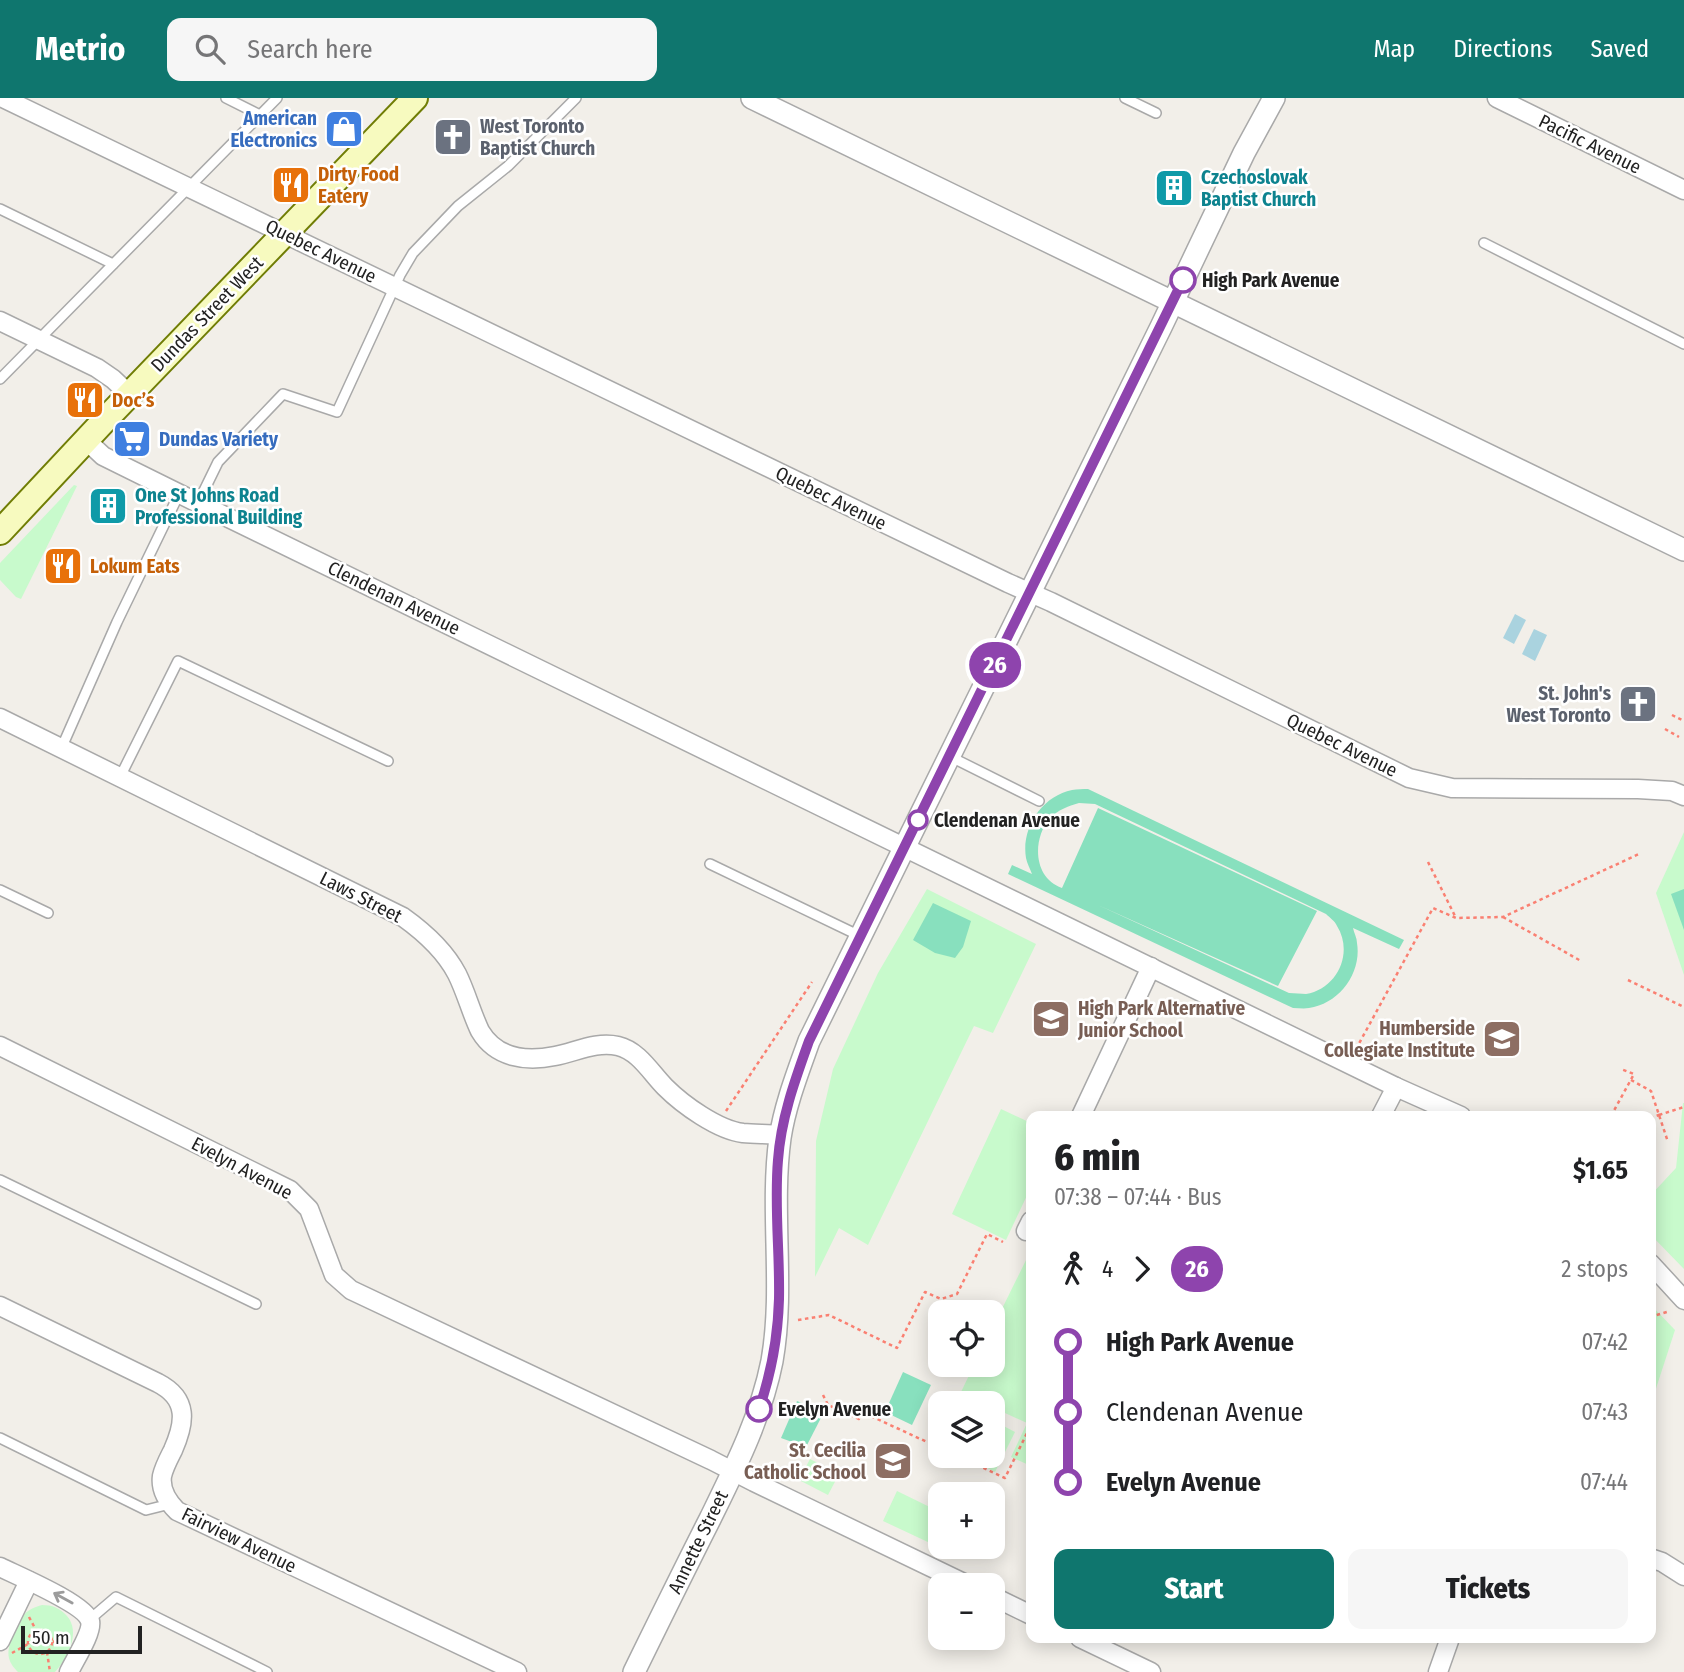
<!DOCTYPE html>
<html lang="en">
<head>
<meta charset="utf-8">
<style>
  body { margin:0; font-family:"Fira Sans Condensed",sans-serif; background:#f6f6f6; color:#202124; height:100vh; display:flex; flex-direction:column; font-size:26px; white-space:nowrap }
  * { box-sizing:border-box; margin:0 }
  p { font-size:23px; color:#757577 }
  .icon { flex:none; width:38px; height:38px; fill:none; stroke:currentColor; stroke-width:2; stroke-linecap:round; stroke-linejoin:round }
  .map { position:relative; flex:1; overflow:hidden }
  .side { position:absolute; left:1026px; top:1013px; width:630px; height:532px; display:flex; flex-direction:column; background:#fff; border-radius:14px; box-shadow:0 4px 18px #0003 }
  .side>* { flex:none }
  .badge { padding:0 14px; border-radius:23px; font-size:24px; line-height:46px }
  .controls { position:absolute; left:928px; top:1202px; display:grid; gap:14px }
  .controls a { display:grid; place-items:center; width:77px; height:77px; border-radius:14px; background:#fff; box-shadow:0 4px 18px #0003; font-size:35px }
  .scale { position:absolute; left:21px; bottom:18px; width:121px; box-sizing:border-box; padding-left:7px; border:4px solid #222; border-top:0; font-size:19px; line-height:24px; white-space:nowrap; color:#222; -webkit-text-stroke:5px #fff; paint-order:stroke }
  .map>.badge { position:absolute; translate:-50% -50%; box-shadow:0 0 0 4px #fff }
  .legs { display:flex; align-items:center; gap:10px; height:77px; padding:0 28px; font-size:23px }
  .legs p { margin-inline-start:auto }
  .overview { display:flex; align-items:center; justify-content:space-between; height:119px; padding:0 28px }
  h1 { font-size:38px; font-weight:800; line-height:52px }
  .button { display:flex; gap:14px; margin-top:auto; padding:14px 28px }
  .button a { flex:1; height:80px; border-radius:14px; background:#0f766e; color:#fff; font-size:28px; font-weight:800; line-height:80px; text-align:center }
  .button a+a { background:#f6f6f6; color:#202124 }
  ul { padding:0 28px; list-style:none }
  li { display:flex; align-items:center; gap:24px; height:70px; font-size:26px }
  li i { display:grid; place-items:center; width:10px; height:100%; margin:0 9px; background:currentColor }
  li i::after { content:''; width:18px; height:18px; margin:-9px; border:5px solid; border-radius:50%; background:#fff }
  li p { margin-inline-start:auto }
  li:first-child i { background:linear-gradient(#0000 50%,currentColor 0) }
  li:last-child i { background:linear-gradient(currentColor 50%,#0000 0) }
  header { display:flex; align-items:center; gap:42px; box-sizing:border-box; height:98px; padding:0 35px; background:#0f766e; color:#fff }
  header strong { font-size:33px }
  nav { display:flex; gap:38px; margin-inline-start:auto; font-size:24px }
  .search { width:490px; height:63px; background:#f6f6f6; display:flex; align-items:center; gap:18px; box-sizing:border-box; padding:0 24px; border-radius:14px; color:#757577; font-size:26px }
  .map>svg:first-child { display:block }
  .park { fill:#c8facc }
  .pitch { fill:#88e0be; fill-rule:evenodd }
  .water { fill:#aad3df }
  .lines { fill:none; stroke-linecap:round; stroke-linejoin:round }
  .service-casing { stroke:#a9a9a9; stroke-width:12 }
  .minor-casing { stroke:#a9a9a9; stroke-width:21 }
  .tertiary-casing { stroke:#a9a9a9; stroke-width:24 }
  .secondary-casing { stroke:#707d05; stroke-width:28 }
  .path { stroke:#fa8072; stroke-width:2.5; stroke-dasharray:3.5 3.5; stroke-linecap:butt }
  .service { stroke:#fff; stroke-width:9 }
  .minor { stroke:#fff; stroke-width:18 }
  .tertiary { stroke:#fff; stroke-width:21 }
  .secondary { stroke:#f7fabf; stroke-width:24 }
  .oneway { stroke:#9c9c9c }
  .line-1-casing { stroke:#fff; stroke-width:16 }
  .line-1 { stroke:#8e44ad; stroke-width:10 }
  .stop-1-dot { fill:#fff; stroke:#8e44ad; stroke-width:3.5 }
  .labels { text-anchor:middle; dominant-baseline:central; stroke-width:5; stroke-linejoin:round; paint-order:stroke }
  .shop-label { font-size:19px; font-weight:bold; fill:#366cbe; stroke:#fff; text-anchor:end }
  .worship-label { font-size:19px; font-weight:bold; fill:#5b616d; stroke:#fff; text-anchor:start }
  .street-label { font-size:19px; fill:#222; stroke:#fff }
  .food-label { font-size:19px; font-weight:bold; fill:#c56008; stroke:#fff; text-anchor:start }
  .culture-label { font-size:19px; font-weight:bold; fill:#0d838f; stroke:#fff; text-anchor:start }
  .stop-label { font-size:19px; font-weight:bold; fill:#222; stroke:#fff; text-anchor:start }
  .education-label { font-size:19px; font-weight:bold; fill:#785e54; stroke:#fff; text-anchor:end }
</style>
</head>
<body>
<header>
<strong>Metrio</strong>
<div class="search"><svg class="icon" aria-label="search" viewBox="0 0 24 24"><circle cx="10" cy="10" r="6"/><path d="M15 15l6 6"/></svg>Search here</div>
<nav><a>Map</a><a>Directions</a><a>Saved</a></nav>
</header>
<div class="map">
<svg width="1684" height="1574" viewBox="0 0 1684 1574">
  <rect width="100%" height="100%" fill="#f2efe9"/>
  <g class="park">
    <path d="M74,387L77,388L21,501L16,499L0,482V465Z"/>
    <path d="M1684,734V877L1656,795Z"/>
    <path d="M927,791L1036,846L993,935L974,928L868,1147L839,1130L815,1179L816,1043L833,971L878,875Z"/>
    <path d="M1683,1005H1684V1171L1650,1136V1098L1676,1070Z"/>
    <path d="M1001,1011L1031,1025V1089L1006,1142L952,1116Z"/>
    <path d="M1031,1152V1368L1011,1359L1027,1325L992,1309V1306L985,1305L961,1294L974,1267H992V1231Z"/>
    <path d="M1650,1206L1675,1232L1650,1309Z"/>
    <path d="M992,1322L1015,1334L995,1374L965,1358H992Z"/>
    <path d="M810,1361L839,1376L828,1397L799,1382Z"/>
    <path d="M897,1393L940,1414V1449H949L947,1453L883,1423Z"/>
    <path d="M42,1507C52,1507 60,1510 67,1518C81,1534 68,1560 55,1574H18C14,1570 10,1565 9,1560C6,1548 16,1527 23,1518C27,1512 35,1509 42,1507Z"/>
  </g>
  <g class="pitch">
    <path d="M1088,691L1404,842L1399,851L1353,830C1354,835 1357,840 1357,845C1362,875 1339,906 1309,910C1304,911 1298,910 1293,910L1008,776L1012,767L1032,776C1030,771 1027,765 1026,760C1021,730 1042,698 1072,692C1077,691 1083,691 1088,691ZM1079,705L1095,706L1326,816C1330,820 1335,823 1337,828C1354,855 1337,891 1306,896C1301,896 1295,895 1289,895L1098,807L1278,888L1317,813L1098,710L1062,790C1033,780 1032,741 1050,720C1058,712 1068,708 1079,705Z"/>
    <path d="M1684,791V832L1671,796Z"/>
    <path d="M933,805L971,823L963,849L955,860L935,855L913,842Z"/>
    <path d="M903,1274L931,1287L912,1327L885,1314Z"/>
    <path d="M797,1303L824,1314L806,1349L781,1340Z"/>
  </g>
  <g class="water">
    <path d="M1515,516L1526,522L1514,546L1503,540Z"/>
    <path d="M1534,531L1547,537L1535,563L1522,556Z"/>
  </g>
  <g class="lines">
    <g class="service-casing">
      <g id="service">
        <path d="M226,0L260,17"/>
        <path d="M1125,0L1156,15"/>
        <path d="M0,111L113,166"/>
        <path d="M1484,145L1684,246"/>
        <path d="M0,281L277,0"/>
        <path d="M198,405L218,364L283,296L337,314L400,177L413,155L458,108L508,68L576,0"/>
        <path d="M61,651L117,524L179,396"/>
        <path d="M949,658L1039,703"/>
        <path d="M120,679L178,563L388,663"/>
        <path d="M710,766L860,838"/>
        <path d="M0,792L48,815"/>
        <path d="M0,1082L256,1206"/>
        <path d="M0,1340L146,1412L170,1406"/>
        <path d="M89,1522L116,1499L267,1574"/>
      </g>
    </g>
    <g class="minor-casing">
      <g id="minor">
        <path d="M3,0L1008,485L1051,504L1409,680L1452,690L1638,691L1672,693L1684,698"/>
        <path d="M1497,0L1684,92"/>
        <path d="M0,223L97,270L113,281L130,297"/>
        <path d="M86,342L103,358L198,405L1396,989L1461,1018"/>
        <path d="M0,620L403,819C424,834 445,853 457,876C466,894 471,914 480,933C496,960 526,964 555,958C576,954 596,943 618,948C639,953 651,975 665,989C683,1007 718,1032 743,1035C755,1036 768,1036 780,1037"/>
        <path d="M0,948L290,1092L309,1111L334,1177L351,1192L711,1362L754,1384L970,1488"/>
        <path d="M1081,1018L1151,869"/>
        <path d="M1381,1018L1396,989"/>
        <path d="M1026,1133L1031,1123"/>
        <path d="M1650,1165L1684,1202"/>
        <path d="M0,1208L158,1285C189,1301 185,1325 173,1352C169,1360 164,1369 162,1378C160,1392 167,1403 177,1413L517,1574"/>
        <path d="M1650,1460L1662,1464L1684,1478"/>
        <path d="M0,1469C18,1478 85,1506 90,1523C93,1534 74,1563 69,1574"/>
        <path d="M992,1498L1031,1517"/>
        <path d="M1080,1540L1151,1574"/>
        <path d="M0,1543L29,1483"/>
        <path d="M1438,1574L1450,1540"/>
      </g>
    </g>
    <g class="tertiary-casing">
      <g id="tertiary">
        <path d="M752,0L1684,452"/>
        <path d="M634,1574C659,1523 684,1472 710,1421C735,1370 761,1319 772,1263C785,1189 770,1114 780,1040C785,1007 798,974 809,943L1161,229L1244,55L1274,0"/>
      </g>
    </g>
    <g class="secondary-casing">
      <path id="secondary" d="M0,434L102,325L415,0"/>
    </g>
    <g class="path">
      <path d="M1672,617L1684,623"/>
      <path d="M1665,631L1679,639"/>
      <path d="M1428,764L1456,820"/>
      <path d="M1503,819L1581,863"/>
      <path d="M1628,882L1684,909"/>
      <path d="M1356,951L1433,810L1456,820L1503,819L1639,756L1641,757"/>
      <path d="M1631,982L1651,993L1668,1044"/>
      <path d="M726,1013L812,884"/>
      <path d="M1659,1017L1684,1009"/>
      <path d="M1611,1018L1634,976L1621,971"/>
      <path d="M1650,1020L1659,1017L1660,1019"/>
      <path d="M1650,1219L1670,1213"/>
      <path d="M798,1222L829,1217L897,1250L925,1194L941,1201L957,1196L987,1136L1003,1144"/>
      <path d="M823,1297L828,1307L859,1321L862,1314L940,1350"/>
      <path d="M958,1358L1005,1380L1028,1333L1031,1334"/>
      <path d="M29,1519L36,1532"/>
      <circle cx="40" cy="1544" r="12"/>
      <path d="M53,1544L69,1538"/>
      <path d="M47,1554L50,1574"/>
      <path d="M12,1555L28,1546"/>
    </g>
    <use href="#service" class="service"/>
    <use href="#minor" class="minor"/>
    <use href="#tertiary" class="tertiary"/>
    <use href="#secondary" class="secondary"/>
  </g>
  <defs><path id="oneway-shaft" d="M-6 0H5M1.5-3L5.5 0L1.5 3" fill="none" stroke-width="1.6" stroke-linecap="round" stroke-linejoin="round" transform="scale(1.75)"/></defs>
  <use class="oneway" href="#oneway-shaft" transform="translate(63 1500) rotate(-151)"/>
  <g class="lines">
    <g class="line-1-casing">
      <path id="line-1" d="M759,1311C771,1276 778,1238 779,1201C780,1155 774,1108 778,1062C781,1020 795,982 809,943L1183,182"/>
    </g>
    <use href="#line-1" class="line-1"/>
  </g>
  <defs>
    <g id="shop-square" transform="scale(2.0125)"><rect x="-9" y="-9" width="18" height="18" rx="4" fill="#3f7fe0" stroke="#fff"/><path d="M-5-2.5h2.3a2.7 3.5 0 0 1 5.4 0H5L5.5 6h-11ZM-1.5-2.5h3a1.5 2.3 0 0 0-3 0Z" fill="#fff"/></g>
    <g id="church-square" transform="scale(2.0125)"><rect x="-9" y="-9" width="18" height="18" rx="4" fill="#6b7280" stroke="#fff"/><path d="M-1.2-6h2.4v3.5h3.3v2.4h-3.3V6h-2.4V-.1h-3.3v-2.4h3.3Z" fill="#fff"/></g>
    <g id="restaurant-square" transform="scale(2.0125)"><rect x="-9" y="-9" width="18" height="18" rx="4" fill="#e8710a" stroke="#fff"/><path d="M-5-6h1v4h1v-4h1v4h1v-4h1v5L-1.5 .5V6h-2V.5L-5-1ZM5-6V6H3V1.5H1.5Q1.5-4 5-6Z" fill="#fff"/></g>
    <g id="building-square" transform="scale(2.0125)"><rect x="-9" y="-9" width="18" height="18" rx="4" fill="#0f9aa8" stroke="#fff"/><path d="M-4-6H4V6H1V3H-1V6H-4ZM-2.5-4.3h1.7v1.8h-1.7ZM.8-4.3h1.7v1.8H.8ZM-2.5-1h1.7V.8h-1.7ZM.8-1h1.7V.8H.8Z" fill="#fff"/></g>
    <g id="supermarket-square" transform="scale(2.0125)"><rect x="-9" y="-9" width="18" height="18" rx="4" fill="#3f7fe0" stroke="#fff"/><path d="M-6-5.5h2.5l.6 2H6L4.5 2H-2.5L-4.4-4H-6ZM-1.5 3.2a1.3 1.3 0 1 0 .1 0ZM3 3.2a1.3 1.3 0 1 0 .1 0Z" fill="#fff"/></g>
    <g id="school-square" transform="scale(2.0125)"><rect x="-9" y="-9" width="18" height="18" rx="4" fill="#8d6e63" stroke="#fff"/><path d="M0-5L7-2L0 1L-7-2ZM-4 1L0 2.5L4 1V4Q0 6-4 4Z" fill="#fff"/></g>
  </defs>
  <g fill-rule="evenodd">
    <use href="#shop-square" x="344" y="31"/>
    <use href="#church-square" x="453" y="39"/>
    <use href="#restaurant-square" x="291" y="87"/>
    <use href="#building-square" x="1174" y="90"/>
    <use href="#restaurant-square" x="85" y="302"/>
    <use href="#supermarket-square" x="132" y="341"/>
    <use href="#building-square" x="108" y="408"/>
    <use href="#restaurant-square" x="63" y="468"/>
    <use href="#church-square" x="1638" y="606"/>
    <use href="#school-square" x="1051" y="921"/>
    <use href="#school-square" x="1502" y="941"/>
    <use href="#school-square" x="893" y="1363"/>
  </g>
  <g class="stop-1-dot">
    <circle cx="1183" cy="182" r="12"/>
    <circle cx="918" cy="722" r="9"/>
    <circle cx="759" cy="1311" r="12"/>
  </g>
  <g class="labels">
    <g class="shop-label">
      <text x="317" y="20">American<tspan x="317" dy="22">Electronics</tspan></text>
      <text x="159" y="341" text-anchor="start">Dundas Variety</text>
    </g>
    <g class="worship-label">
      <text x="480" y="28">West Toronto<tspan x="480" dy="22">Baptist Church</tspan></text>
      <text x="1611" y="595" text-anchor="end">St. John's<tspan x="1611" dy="22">West Toronto</tspan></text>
    </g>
    <g class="street-label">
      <text transform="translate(1590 46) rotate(26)">Pacific Avenue</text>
      <text transform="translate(321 153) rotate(26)">Quebec Avenue</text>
      <text transform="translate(207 216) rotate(-46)">Dundas Street West</text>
      <text transform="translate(831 400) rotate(26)">Quebec Avenue</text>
      <text transform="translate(394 500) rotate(26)">Clendenan Avenue</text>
      <text transform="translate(1342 647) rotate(26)">Quebec Avenue</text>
      <text transform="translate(361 799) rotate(27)">Laws Street</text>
      <text transform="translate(242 1070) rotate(28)">Evelyn Avenue</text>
      <text transform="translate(239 1442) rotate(26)">Fairview Avenue</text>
      <text transform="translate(698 1444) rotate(-64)">Annette Street</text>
    </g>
    <g class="food-label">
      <text x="318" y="76">Dirty Food<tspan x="318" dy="22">Eatery</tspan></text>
      <text x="112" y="302">Doc’s</text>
      <text x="90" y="468">Lokum Eats</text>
    </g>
    <g class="culture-label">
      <text x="1201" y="79">Czechoslovak<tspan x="1201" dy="22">Baptist Church</tspan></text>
      <text x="135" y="397">One St Johns Road<tspan x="135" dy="22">Professional Building</tspan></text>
    </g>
    <g class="stop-label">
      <text x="1202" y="182">High Park Avenue</text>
      <text x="934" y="722">Clendenan Avenue</text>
      <text x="778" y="1311">Evelyn Avenue</text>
    </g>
    <g class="education-label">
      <text x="1078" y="910" text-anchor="start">High Park Alternative<tspan x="1078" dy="22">Junior School</tspan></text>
      <text x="1475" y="930">Humberside<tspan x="1475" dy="22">Collegiate Institute</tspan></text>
      <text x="866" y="1352">St. Cecilia<tspan x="866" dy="22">Catholic School</tspan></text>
    </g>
  </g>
</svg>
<div class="controls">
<a><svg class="icon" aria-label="locate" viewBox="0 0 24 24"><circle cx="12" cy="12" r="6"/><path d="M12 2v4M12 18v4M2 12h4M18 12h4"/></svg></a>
<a><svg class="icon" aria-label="layers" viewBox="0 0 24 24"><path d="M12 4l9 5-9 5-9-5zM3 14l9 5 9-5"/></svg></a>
<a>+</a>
<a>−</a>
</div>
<div class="scale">50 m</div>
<b class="badge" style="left:995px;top:567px;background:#8e44ad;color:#fff">26</b>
<section class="side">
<div class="overview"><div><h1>6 min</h1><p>07:38 – 07:44 · Bus</p></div><b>$1.65</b></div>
<div class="legs"><svg class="icon" aria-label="walk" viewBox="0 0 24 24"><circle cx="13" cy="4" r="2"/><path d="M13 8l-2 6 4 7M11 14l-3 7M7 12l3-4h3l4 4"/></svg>4<svg class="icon" aria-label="forward" viewBox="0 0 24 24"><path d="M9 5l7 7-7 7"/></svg><b class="badge" style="background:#8e44ad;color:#fff">26</b><p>2 stops</p></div>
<ul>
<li><i style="color:#8e44ad"></i><b>High Park Avenue</b><p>07:42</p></li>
<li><i style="color:#8e44ad"></i><span>Clendenan Avenue</span><p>07:43</p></li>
<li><i style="color:#8e44ad"></i><b>Evelyn Avenue</b><p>07:44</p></li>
</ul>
<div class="button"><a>Start</a><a>Tickets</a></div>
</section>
</div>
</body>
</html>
